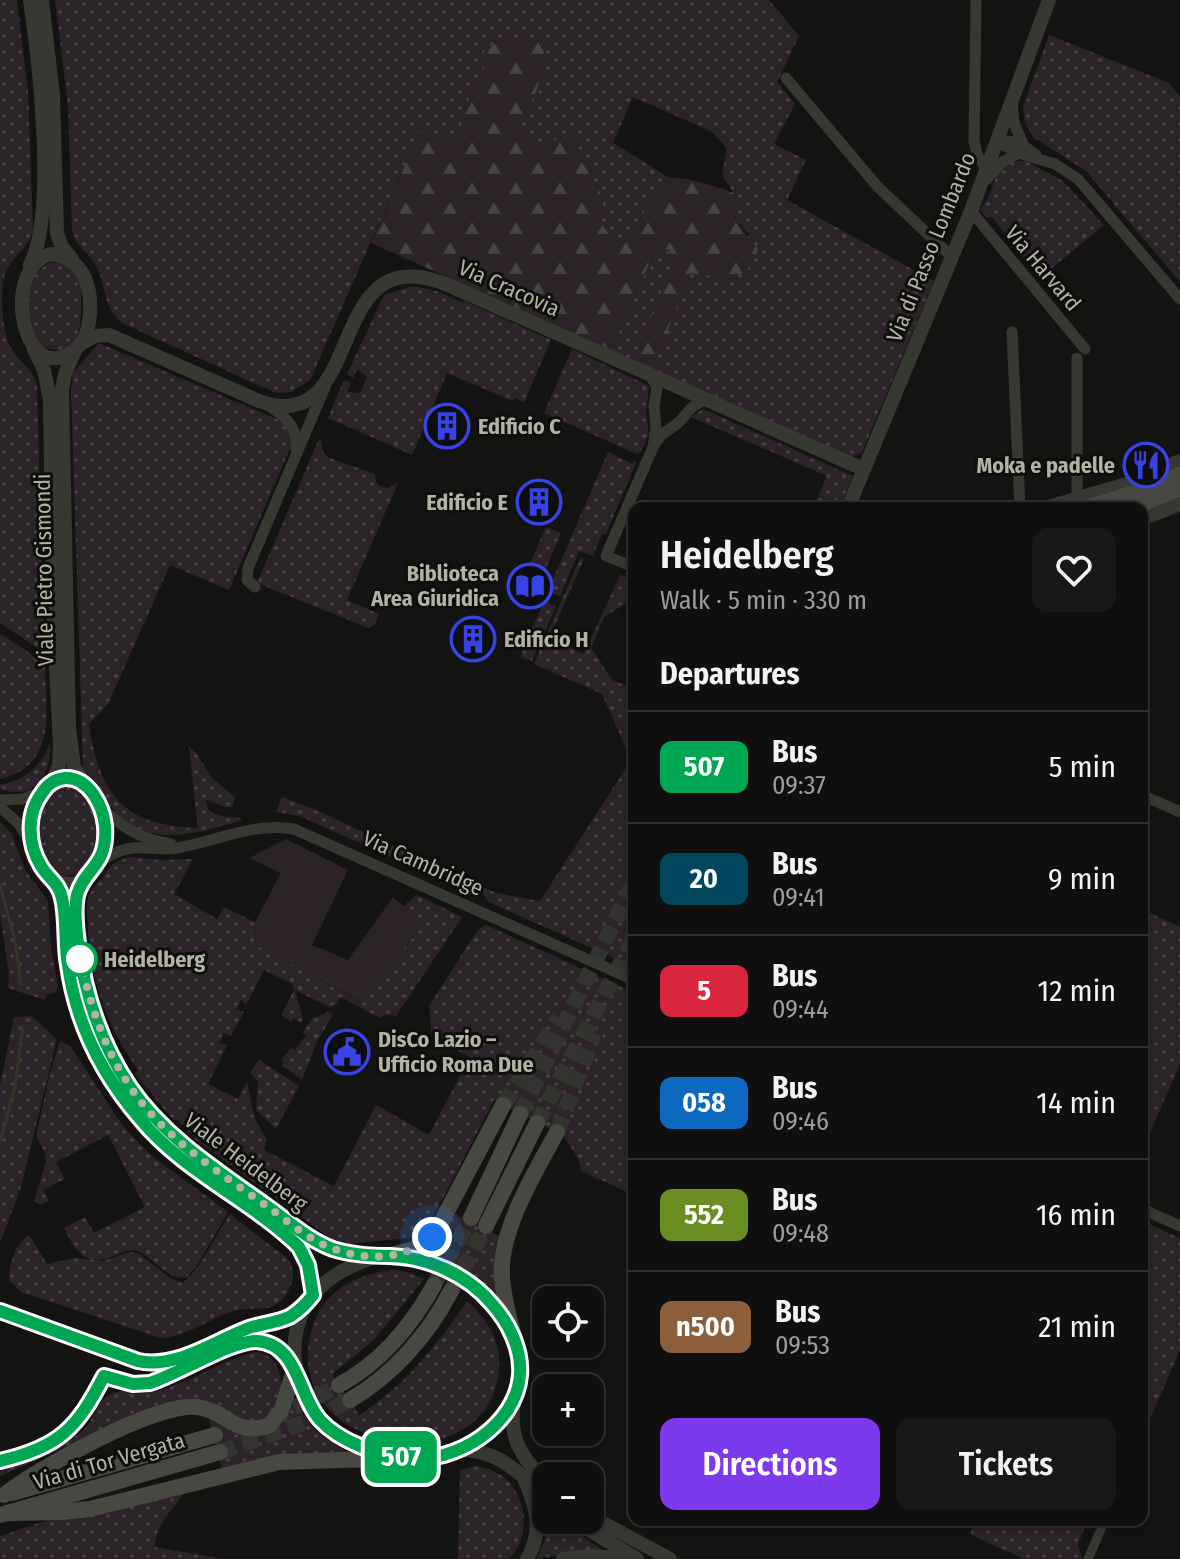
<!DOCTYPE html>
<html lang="en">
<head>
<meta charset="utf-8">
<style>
  body { margin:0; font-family:"Fira Sans Condensed",sans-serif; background:#171817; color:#f1f3f6; height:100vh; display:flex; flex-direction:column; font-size:30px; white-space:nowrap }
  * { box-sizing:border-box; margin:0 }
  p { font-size:26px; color:#9b9c9e }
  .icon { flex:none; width:44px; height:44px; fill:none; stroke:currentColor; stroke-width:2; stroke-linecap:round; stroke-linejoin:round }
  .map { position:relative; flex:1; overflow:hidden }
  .panel { position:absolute; left:628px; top:502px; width:520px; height:1024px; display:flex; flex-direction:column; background:#0e0f0e; border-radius:16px; box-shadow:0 4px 12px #0003,0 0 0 2px #2e2f2e }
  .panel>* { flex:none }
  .badge { padding:0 16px; border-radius:12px; font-size:28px; line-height:52px }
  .controls { position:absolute; left:532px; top:1286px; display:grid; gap:16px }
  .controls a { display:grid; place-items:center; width:72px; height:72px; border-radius:16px; background:#0e0f0e; box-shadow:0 4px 12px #0003,0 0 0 2px #2e2f2e; font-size:40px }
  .you { position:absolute; width:40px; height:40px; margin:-20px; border:6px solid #fff; border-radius:50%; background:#1a73e8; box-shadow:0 0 0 12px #1a73e833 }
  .map>.badge { position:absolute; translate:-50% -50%; box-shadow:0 0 0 4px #fff }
  h2 { padding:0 32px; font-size:30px; line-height:72px }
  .round { display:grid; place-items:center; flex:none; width:84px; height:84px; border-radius:16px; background:#171817 }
  .overview { display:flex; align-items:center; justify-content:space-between; height:136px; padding:0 32px }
  h1 { font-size:38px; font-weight:600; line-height:60px }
  .primary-button { display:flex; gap:16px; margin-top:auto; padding:16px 32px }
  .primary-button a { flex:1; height:92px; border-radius:16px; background:#7c3aed; color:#fff; font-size:32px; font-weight:600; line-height:92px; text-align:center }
  .primary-button a+a { background:#171817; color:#f1f3f6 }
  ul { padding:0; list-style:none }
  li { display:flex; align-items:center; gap:24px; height:112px; padding:0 32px; border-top:2px solid #2e2f2e }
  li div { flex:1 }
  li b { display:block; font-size:30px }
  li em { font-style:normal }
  li .badge { min-width:88px; font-weight:700; text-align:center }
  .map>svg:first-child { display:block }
  .grass { fill:url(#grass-dots) }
  .forest { fill:url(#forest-firs) }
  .garden { fill:#2b2328 }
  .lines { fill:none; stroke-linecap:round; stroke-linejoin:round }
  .stream { stroke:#363329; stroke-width:3 }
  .secondary-tunnel { stroke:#33342f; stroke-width:16; stroke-dasharray:16 8; stroke-linecap:butt }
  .pedestrian { stroke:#383833; stroke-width:9 }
  .minor { stroke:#383833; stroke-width:11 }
  .tertiary { stroke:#383833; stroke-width:14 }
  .secondary { stroke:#484842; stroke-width:16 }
  .line-casing { stroke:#fff; stroke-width:18 }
  .line { stroke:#00a651; stroke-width:12 }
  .walk { stroke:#b3b3a4; stroke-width:8; stroke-dasharray:0 14.4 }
  .stop-dot { fill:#fff; stroke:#00a651; stroke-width:4 }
  .labels { text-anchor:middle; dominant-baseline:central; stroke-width:6; stroke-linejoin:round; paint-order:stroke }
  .street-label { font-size:22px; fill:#b3b3a4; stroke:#0e0f0d }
  .poi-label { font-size:22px; font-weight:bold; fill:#b3b3a4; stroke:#0e0f0d; text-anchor:start }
  .stop-label { font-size:22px; font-weight:bold; fill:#b3b3a4; stroke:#0e0f0d; text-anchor:start }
</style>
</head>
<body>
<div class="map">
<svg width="1180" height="1559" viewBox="0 0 1180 1559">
  <defs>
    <pattern id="grass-dots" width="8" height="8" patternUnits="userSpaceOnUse" patternTransform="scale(2)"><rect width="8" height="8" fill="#2b2328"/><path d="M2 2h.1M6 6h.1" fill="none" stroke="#474144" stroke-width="1.8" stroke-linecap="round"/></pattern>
    <pattern id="forest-firs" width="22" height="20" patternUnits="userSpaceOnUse" patternTransform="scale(2)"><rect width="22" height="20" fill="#2b2328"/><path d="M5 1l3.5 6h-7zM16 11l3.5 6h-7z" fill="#474144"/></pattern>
  </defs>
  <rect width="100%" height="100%" fill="#131412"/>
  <g class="grass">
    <path d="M0,0H17L28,91L33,230C29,250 8,258 4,278C0,296 2,336 13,351C21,364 34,369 37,386L44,652L0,623Z"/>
    <path d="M55,0H769L799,36L777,82L795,104L774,144L806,160L787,200L934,281L862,452L850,457L611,350L650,262L660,248C682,253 679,271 706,275L750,235L736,221L734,193L722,175L727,148L711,131L633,97L613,143L668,177L636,224L630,244L612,238L601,223L603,198L572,134L574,128L549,145L528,137L518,125L534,97L482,55L485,76L480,88L470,97L459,133L445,138L421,128L310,380L291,392L276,393L124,324C99,305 109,286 94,262C86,250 77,247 72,231L68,105Z"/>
    <path d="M1049,35L1169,83L1180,96V282L1086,171L1033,137L1025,123L1023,107Z"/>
    <path d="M1026,161L1063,181L1104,225L1040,278L992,217L986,218L980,209C999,189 989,160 1026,161Z"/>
    <path d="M51,262L67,264C70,269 77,274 79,279C82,285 81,296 81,304C82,335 73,365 37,342C24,312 18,279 51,262Z"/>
    <path d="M412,286L437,291L463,303L464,301L551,340L524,402L515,398L513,401L447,373L412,455L328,418L344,380L351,383L347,392L360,393L367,377L357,369L353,378L347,374L384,295Z"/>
    <path d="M99,343L279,420C288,426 291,433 292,444L229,590L170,565L108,704L89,724C99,795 124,826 198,828L189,747L196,753L212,778L235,797L232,807H224L206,799L208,809C218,817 226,818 239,817L242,820C198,834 140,851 108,803C104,798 103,792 99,786C94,779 88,775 83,767L71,391L73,373Z"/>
    <path d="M572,349L649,386L646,411L649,434L641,452L637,454L544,413Z"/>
    <path d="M703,409L853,476L840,508H813L827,476L691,417Z"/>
    <path d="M319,439L321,440L323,452L327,457L375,474L376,482L380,487L388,488L398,483L347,600L379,614L375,624L369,628L257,583Z"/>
    <path d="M608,452L632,464L634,460L636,463L606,534H602L593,556L579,551L560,596L548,591Z"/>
    <path d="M546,527L561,533L538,587L523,580Z"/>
    <path d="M580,558L584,559L549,639L584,654L620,575L634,581V598L604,617L591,648L612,680L634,689V967L489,902L481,891L430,868L417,869L300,816L276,812L282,797L309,807L496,893L540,901L626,768L628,753L602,694L534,664Z"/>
    <path d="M544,601L556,606L532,661L522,657L521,654Z"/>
    <path d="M0,634L24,649L45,666C46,711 57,766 0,779Z"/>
    <path d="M50,743C52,775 35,801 0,789V785C24,780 41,767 50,743Z"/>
    <path d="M69,787C108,795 106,882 64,875C32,869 29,790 69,787Z"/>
    <path d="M0,822L12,834L25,870L48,901L51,947L58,988L55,993L47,994L45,1000L8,988L9,974L0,914Z"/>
    <path d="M131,857L161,860L193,859L174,894L217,919L224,907L255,922L256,945L362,1003L423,924L403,906L417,895L462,917L396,1016L386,1014L380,1018L340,997L337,1004L329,1007L295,990L303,1020L301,1023L294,1018L291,1022L281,1015L294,990L292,984L264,970L246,1005L241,1000L236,1009L244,1012L231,1036L224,1033L219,1043L227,1045L208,1084L238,1099L247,1081L254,1117L267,1140L264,1150L334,1186L376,1105L429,1135L470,1057L432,1037L429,1006L477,931L486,925L634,993V1195L581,1171L579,1160L564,1136L494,1100L431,1221L420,1235L409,1238L349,1244L329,1237L196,1140L177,1119L174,1121L135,1074L138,1070C108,1029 91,981 88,930C88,920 85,908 88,899C90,890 97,884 102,878C110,866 116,859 131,857Z"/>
    <path d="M1142,909L1180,927V1064L1142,1151Z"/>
    <path d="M327,1011L333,1014L316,1044L302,1080L283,1066L282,1059L291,1048L295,1050L306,1035L303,1032L312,1019L325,1014Z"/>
    <path d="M31,1016L57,1039L21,1187L0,1243V1086L14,1017Z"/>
    <path d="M60,1041L71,1047L122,1125L148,1153L228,1212L198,1264L186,1278C165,1279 153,1256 135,1250C125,1250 118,1254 109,1258C84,1266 74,1248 64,1228L85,1217L94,1233L145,1207L108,1135L56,1162L65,1179L43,1190L49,1201L41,1205L34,1201L46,1162L45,1153L36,1136L50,1073Z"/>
    <path d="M259,1060L299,1086L276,1129L256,1110L258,1082L250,1073Z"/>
    <path d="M453,1213L501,1237L495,1252L497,1296C476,1276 450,1258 422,1251Z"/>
    <path d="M230,1214L289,1260C294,1270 295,1278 289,1289C274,1319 255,1303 230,1312C207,1321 186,1336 161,1338L21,1292L9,1280C9,1265 16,1242 29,1235L47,1264L75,1258L104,1261L128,1252L138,1253L170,1278L183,1283L198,1267Z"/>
    <path d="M1142,1221L1180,1238V1350L1147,1426L1142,1424Z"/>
    <path d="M390,1270L404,1271L424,1279L373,1341L332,1374L359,1415C405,1386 437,1345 467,1301C487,1319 502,1342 499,1370C489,1488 276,1453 312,1329C322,1292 355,1275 390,1270Z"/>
    <path d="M256,1352C290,1355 289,1416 256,1421C235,1425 217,1395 185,1400L86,1438L0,1476V1470C26,1464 70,1446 88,1425C95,1416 97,1402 109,1395C122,1387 137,1395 151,1392C188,1385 220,1360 256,1352Z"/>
    <path d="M294,1402L316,1431L347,1452L292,1454L225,1469L221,1467L208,1415L278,1427L287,1417Z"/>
    <path d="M475,1466C521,1470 539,1527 509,1559H458L460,1470Z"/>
    <path d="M188,1485C178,1507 155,1521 155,1547L223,1559H0V1536L39,1523Z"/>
    <path d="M547,1520H559L604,1551L568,1553L537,1559L545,1539Z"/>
    <path d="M976,1520H1088L1078,1544L1082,1559H1024L970,1534Z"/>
  </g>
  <path class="forest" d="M537,36L548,58L534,97L518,125L528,137L549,145L577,126L572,134L603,198L601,223L612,238L630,243L636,224L668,177C691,178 712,185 734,193L736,221L758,249C746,287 723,277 691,273L652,369L633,360L674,260L669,250L660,248L650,262L611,350L371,243L421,128L445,138L459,133C462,122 464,105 471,96C486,76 485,81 482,55L489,46Z"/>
  <path class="garden" d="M286,839L348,870L312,945L348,960L393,897L423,923L363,1003L256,945L255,922L281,873L249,858Z"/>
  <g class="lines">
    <g class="stream">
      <path d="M0,885L15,941L21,984"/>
      <path d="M0,1142L15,1086L23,1027"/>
    </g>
    <g class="secondary-tunnel">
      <path d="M503,1105L559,1018"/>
      <path d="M520,1114L634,882"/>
      <path d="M537,1123L634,938"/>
      <path d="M557,1132L594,1034"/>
      <path d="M434,1285L471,1218"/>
      <path d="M451,1291L486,1226"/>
      <path d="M272,1416L307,1402L339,1385"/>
      <path d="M220,1452L309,1421L350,1400"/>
    </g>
    <path class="pedestrian" d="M1088,1559L1105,1520"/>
    <g class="minor">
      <path d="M976,0L974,141L977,154L986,169"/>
      <path d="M786,78L877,186L952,257"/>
      <path d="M1012,103L1014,123L1023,144"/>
      <path d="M997,141L1015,152L1055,164L1078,179L1180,299"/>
      <path d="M998,141L1019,142L1036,155"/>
      <path d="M986,180L1002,162L1019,153"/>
      <path d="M971,211L1085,349"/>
      <path d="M1012,332L1020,508"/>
      <path d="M650,374L657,388L654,406L656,429L653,447C663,429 669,432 681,420C690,410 693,403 707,400"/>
      <path d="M264,403C283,414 299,426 296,450"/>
      <path d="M1077,499V358"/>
      <path d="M634,567L606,556L653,447"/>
      <path d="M255,587L247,580L248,568L325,387"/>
      <path d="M1142,795L1180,812"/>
      <path d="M0,800L23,799L43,791"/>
      <path d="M100,806C122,828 141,839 171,844"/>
      <path d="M0,807L19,824L30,842"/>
      <path d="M99,863C108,856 117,851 127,849C143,845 161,851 177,848C217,841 253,822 294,829L634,980"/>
      <path d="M1142,1209L1180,1226"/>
    </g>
    <g class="tertiary">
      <path d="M30,0C39,61 57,212 30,265"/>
      <path d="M42,0L53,95L57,233L62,247L72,259"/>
      <path d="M51,254C83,258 92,285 90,314C89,328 84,344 72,352C22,387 0,267 51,254Z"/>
      <path d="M80,344L95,336L109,335L259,401C370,441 320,232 448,285L863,469"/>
      <path d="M34,349L44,370L50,400L53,607L60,745L59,766L51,783"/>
      <path d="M75,350L65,374L62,389L69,728L74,767L87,786"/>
      <path d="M848,508L971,211L1049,0"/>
      <path d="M1045,508L1130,483L1180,461"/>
      <path d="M1142,519L1180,504"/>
      <path d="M61,779C119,775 118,886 69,884C58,883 49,878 43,869C23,842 26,792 61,779Z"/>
      <path d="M55,880C67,903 63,928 66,952C68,975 73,997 80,1018C110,1095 158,1143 223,1190C248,1208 275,1224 297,1245L307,1262L313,1295"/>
      <path d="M84,881C72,904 76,932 80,958C99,1076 158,1129 251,1195C275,1212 299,1234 326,1246C370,1265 415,1250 460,1277C496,1298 534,1349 516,1393C511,1406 500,1418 491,1427C483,1435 473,1445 463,1450C442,1461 414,1460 392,1455C369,1450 344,1441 326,1426C290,1394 283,1331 314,1294C331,1274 352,1265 375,1257"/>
      <path d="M514,1402C508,1436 521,1458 546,1482"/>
      <path d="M463,1450C501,1451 519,1474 546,1497"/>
      <path d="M525,1481C537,1508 543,1532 527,1559"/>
      <path d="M590,1516L670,1559"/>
      <path d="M573,1520L637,1559"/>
      <path d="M563,1559L591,1556L629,1559"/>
    </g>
    <g class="secondary">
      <path d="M1087,508L1141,491L1180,475"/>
      <path d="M1132,508L1180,488"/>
      <path d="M471,1218L520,1114"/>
      <path d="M486,1226L537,1123"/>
      <path d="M387,1256L414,1249L436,1232L503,1105"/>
      <path d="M517,1350C512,1326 503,1301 502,1276C499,1231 535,1172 557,1132"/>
      <path d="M339,1385C380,1363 412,1325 434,1285"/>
      <path d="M350,1400C393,1375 428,1335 451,1291"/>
      <path d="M12,1493L215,1435"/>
      <path d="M4,1495C37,1469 156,1402 197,1407C228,1411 235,1438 270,1425L282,1409L295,1367"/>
      <path d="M11,1513L62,1512L90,1509L279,1462L404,1458"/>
      <path d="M0,1515L220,1452"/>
    </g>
  </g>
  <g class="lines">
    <g class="line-casing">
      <path id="line" d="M0,1311L138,1361C177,1369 214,1341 249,1328C263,1323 278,1323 291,1316C300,1310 307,1303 313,1295L308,1265L299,1247C251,1200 185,1173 141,1120C103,1076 76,1023 68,965C64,943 67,919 62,898C59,883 48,878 41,866C28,845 26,814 42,793C47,785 55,779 65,778C89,777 103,806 105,826C108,867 85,867 77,895C74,910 76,928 78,943C85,996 101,1044 130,1087C165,1138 219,1172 268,1207C289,1222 309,1240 333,1249C352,1255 371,1256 390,1256C428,1257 468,1275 492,1304C509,1323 522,1349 520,1375C516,1426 455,1464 407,1458C378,1455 340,1442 320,1420C298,1395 298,1344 257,1341C235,1339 176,1375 150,1383L133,1384L104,1376C77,1428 60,1447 0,1461"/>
    </g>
    <use href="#line" class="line"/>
    <path class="walk" d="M80,959C91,1006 103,1047 131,1088C165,1139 219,1172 268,1207C289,1222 310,1241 334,1249C368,1261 404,1260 432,1237"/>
  </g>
  <defs>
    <g id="building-ring" transform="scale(2.3)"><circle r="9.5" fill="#0e0f0d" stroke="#3843e6" stroke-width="1.5"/><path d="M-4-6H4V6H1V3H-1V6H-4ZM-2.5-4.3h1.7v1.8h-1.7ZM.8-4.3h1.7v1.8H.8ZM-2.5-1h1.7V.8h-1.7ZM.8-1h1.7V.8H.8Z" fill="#3843e6"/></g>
    <g id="restaurant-ring" transform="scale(2.3)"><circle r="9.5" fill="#0e0f0d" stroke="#3843e6" stroke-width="1.5"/><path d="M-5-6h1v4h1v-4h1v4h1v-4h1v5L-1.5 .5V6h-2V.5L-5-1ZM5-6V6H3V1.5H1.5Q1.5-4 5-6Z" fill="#3843e6"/></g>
    <g id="library-ring" transform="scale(2.3)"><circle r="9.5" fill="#0e0f0d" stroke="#3843e6" stroke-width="1.5"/><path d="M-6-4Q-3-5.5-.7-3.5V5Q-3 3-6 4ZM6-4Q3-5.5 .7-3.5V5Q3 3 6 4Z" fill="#3843e6"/></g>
    <g id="civic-ring" transform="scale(2.3)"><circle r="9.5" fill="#0e0f0d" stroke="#3843e6" stroke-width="1.5"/><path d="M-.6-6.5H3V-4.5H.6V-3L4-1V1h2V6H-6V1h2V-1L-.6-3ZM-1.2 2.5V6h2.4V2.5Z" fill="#3843e6"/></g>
  </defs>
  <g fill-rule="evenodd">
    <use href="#building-ring" x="447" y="426"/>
    <use href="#restaurant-ring" x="1146" y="465"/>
    <use href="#building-ring" x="539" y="502"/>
    <use href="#library-ring" x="530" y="586"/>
    <use href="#building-ring" x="473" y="639"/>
    <use href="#civic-ring" x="347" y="1052"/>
  </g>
  <circle class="stop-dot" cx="80" cy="959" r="16"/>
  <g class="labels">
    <g class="street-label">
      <text transform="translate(931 247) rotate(-68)">Via di Passo Lombardo</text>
      <text transform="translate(1043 268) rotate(50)">Via Harvard</text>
      <text transform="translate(509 288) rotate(24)">Via Cracovia</text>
      <text transform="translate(44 570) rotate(-91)">Viale Pietro Gismondi</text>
      <text transform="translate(423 863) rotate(24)">Via Cambridge</text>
      <text transform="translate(246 1162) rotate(37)">Viale Heidelberg</text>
      <text transform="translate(109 1461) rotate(-16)">Via di Tor Vergata</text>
    </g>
    <g class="poi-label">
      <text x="478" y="426">Edificio C</text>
      <text x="1115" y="465" text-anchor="end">Moka e padelle</text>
      <text x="508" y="502" text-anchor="end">Edificio E</text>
      <text x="499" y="573" text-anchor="end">Biblioteca<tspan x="499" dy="25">Area Giuridica</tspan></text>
      <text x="504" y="639">Edificio H</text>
      <text x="378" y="1039">DisCo Lazio –<tspan x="378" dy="25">Ufficio Roma Due</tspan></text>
    </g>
    <g class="stop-label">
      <text x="104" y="959">Heidelberg</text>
    </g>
  </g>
</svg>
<div class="controls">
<a><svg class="icon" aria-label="locate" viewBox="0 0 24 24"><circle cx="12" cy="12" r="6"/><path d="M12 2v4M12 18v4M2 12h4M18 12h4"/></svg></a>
<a>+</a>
<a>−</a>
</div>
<div class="you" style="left:432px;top:1237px"></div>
<b class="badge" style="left:401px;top:1457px;background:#00a651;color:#fff">507</b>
<section class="panel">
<div class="overview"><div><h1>Heidelberg</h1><p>Walk · 5 min · 330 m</p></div><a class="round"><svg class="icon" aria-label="heart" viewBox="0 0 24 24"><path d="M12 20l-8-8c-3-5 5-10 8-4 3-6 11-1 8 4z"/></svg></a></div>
<h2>Departures</h2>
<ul>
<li><span class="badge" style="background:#00a651;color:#fff">507</span><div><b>Bus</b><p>09:37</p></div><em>5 min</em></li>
<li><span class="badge" style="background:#00475d;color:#fff">20</span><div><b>Bus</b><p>09:41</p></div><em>9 min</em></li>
<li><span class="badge" style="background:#d7263d;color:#fff">5</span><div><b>Bus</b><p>09:44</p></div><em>12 min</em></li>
<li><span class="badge" style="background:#0c69bf;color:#fff">058</span><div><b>Bus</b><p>09:46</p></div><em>14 min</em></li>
<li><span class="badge" style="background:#6b8e23;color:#fff">552</span><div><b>Bus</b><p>09:48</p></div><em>16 min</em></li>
<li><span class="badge" style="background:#8b5e3c;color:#fff">n500</span><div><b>Bus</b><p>09:53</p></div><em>21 min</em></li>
</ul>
<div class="primary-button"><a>Directions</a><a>Tickets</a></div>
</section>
</div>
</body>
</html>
